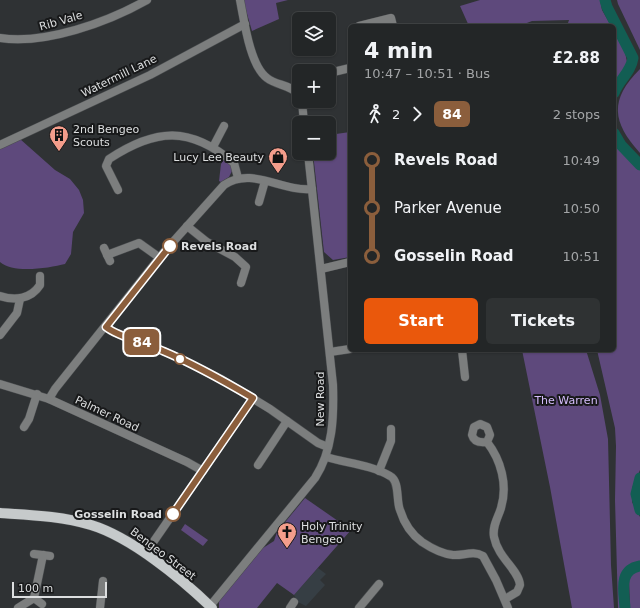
<!DOCTYPE html>
<html lang="en">
<head>
<meta charset="utf-8">
<style>
  body { margin:0; font-family:"DejaVu Sans",sans-serif; background:#2f3233; color:#f1f3f6; height:100vh; display:flex; flex-direction:column; font-size:15px; white-space:nowrap }
  * { box-sizing:border-box; margin:0 }
  p { font-size:13px; color:#a3a5a7 }
  .icon { flex:none; width:22px; height:22px; fill:none; stroke:currentColor; stroke-width:2; stroke-linecap:round; stroke-linejoin:round }
  .map { position:relative; flex:1; overflow:hidden }
  .side { position:absolute; left:348px; top:24px; width:268px; height:328px; display:flex; flex-direction:column; background:#232627; border-radius:6px; box-shadow:0 1px 3px #0004,0 0 0 1px #404344 }
  .side>* { flex:none }
  .badge { padding:0 8px; border-radius:6px; font-size:14px; line-height:26px }
  .tools { position:absolute; left:292px; top:12px; display:grid; gap:8px }
  .tools a { display:grid; place-items:center; width:44px; height:44px; border-radius:6px; background:#232627; box-shadow:0 1px 3px #0004,0 0 0 1px #404344; font-size:20px }
  .scale { position:absolute; left:12px; bottom:10px; width:95px; box-sizing:border-box; padding-left:4px; border:2px solid #dddfe0; border-top:0; font-size:11px; line-height:14px; white-space:nowrap; color:#dddfe0; -webkit-text-stroke:3px #18191a; paint-order:stroke }
  .map>.badge { position:absolute; translate:-50% -50%; box-shadow:0 0 0 2px #fff }
  .legs { display:flex; align-items:center; gap:6px; height:44px; padding:0 16px; font-size:13px }
  .legs p { margin-inline-start:auto }
  .headline { display:flex; align-items:center; justify-content:space-between; height:68px; padding:0 16px }
  h1 { font-size:22px; font-weight:700; line-height:30px }
  .cta { display:flex; gap:8px; margin-top:auto; padding:8px 16px }
  .cta a { flex:1; height:46px; border-radius:6px; background:#ea580c; color:#fff; font-size:16px; font-weight:700; line-height:46px; text-align:center }
  .cta a+a { background:#2f3233; color:#f1f3f6 }
  ul { padding:0 16px; list-style:none }
  li { display:flex; align-items:center; gap:14px; height:48px; font-size:15px }
  li i { display:grid; place-items:center; width:6px; height:100%; margin:0 5px; background:currentColor }
  li i::after { content:''; width:10px; height:10px; margin:-5px; border:3px solid; border-radius:50%; background:#232627 }
  li p { margin-inline-start:auto }
  li:first-child i { background:linear-gradient(#0000 50%,currentColor 0) }
  li:last-child i { background:linear-gradient(currentColor 50%,#0000 0) }
  .map>svg:first-child { display:block }
  .built { fill:#363e44 }
  .green { fill:#5e497c }
  .lines { fill:none; stroke-linecap:round; stroke-linejoin:round }
  .river { stroke:#125e53; stroke-width:11 }
  .minor-casing { stroke:#4b4e50; stroke-width:9 }
  .major-casing { stroke:#4b4e50; stroke-width:11 }
  .minor { stroke:#7c7e7e; stroke-width:8 }
  .major { stroke:#c6cacb; stroke-width:10 }
  .line-1-casing { stroke:#fff; stroke-width:9 }
  .line-1 { stroke:#8b5e3c; stroke-width:6 }
  .stop-1-dot { fill:#fff; stroke:#8b5e3c; stroke-width:2 }
  .labels { text-anchor:middle; dominant-baseline:central; stroke-width:4; stroke-linejoin:round; paint-order:stroke }
  .street-label { font-size:11px; fill:#dddfe0; stroke:#18191a }
  .poi-label { font-size:11px; fill:#dddfe0; stroke:#18191a; text-anchor:start }
  .stop-label { font-size:11px; font-weight:bold; fill:#dddfe0; stroke:#18191a; text-anchor:start }
  .park-label { font-size:11px; fill:#d5bdfc; stroke:#18191a }
</style>
</head>
<body>
<div class="map">
<svg width="640" height="608" viewBox="0 0 640 608">
  <rect width="100%" height="100%" fill="#2f3234"/>
  <path class="built" d="M318,568L326,574L320,580L325,585L306,606L298,602L294,595Z"/>
  <g class="green">
    <path d="M243,0H288L276,3L279,19L252,31Z"/>
    <path d="M480,0H600L602,10L611,26H567L569,20L532,21L519,26H469L460,6Z"/>
    <path d="M617,0H640V50L618,4Z"/>
    <path d="M614,31L625,52L628,67L614,87Z"/>
    <path d="M640,69V153C612,122 609,100 640,69Z"/>
    <path d="M350,132V257L333,260L324,252L313,153H329V135Z"/>
    <path d="M20,139L55,170L70,179L79,190L83,200L84,213L73,232L71,254L65,264C49,268 13,274 0,262V149Z"/>
    <path d="M614,141L617,147L640,166V470L632,488V502L640,517V562C614,569 621,587 623,608H618L615,500L616,446L615,428L597,350H614Z"/>
    <path d="M224,159L231,165L232,171L229,177L221,182L219,181L221,164Z"/>
    <path d="M522,350H586L600,395L608,439L611,565L614,608H572L550,487Z"/>
    <path d="M305,498L351,530L294,595L277,583L257,608H219V601L263,548L274,541L277,532Z"/>
    <path d="M185,524L208,540L203,546L181,530Z"/>
    <path d="M640,569V608H630L629,580L633,570Z"/>
  </g>
  <g class="lines">
    <g class="river">
      <path d="M605,0L607,7L633,58C631,72 619,80 614,93"/>
      <path d="M614,133L621,145L640,165"/>
      <path d="M640,478L636,494L640,510"/>
      <path d="M625,608C624,591 618,570 640,566"/>
    </g>
    <g class="minor-casing">
      <g id="minor">
        <path d="M240,0C244,20 250,66 267,78C277,86 290,84 299,95"/>
        <path d="M359,26L391,18L393,26"/>
        <path d="M0,38C45,45 108,22 147,0"/>
        <path d="M329,73L350,68"/>
        <path d="M302,101L304,123"/>
        <path d="M0,145L150,75L245,24"/>
        <path d="M213,147L224,126"/>
        <path d="M118,190L106,166L109,159C156,128 190,126 234,163L238,178"/>
        <path d="M259,202L265,181"/>
        <path d="M187,226L207,242L235,257L246,267L241,283"/>
        <path d="M104,248L110,261"/>
        <path d="M107,255L139,243L160,258"/>
        <path d="M321,269L350,262"/>
        <path d="M0,296C15,301 31,299 40,285V276"/>
        <path d="M106,327L114,332L164,351L221,379L270,409L318,443L328,447"/>
        <path d="M0,335L17,313L20,299"/>
        <path d="M462,350L465,377"/>
        <path d="M330,352L350,349"/>
        <path d="M0,384L49,399L187,462L203,471"/>
        <path d="M49,399L55,389L164,252L224,185C252,166 281,192 312,189"/>
        <path d="M24,427L29,419L37,394"/>
        <path d="M487,442L490,435L487,427L480,424L474,427L472,435C474,442 480,443 487,442C501,460 508,485 501,508C498,518 492,526 494,537C498,558 519,570 520,585L517,592L505,599"/>
        <path d="M326,457C346,463 372,465 390,476C400,481 396,501 400,510C404,523 411,534 422,542C431,548 442,554 453,555C463,556 473,550 483,556L496,580L508,608"/>
        <path d="M258,465L287,421"/>
        <path d="M379,471L391,441V429"/>
        <path d="M34,554L50,556"/>
        <path d="M145,554L253,398"/>
        <path d="M34,598L42,604"/>
        <path d="M210,606L315,478C333,450 334,417 333,385L308,153"/>
        <path d="M18,608L34,598L43,555"/>
        <path d="M100,608L103,581"/>
        <path d="M290,608L294,602"/>
        <path d="M359,608L379,584"/>
      </g>
    </g>
    <g class="major-casing">
      <path id="major" d="M0,513C30,515 62,516 91,525C131,537 182,579 212,608"/>
    </g>
    <use href="#minor" class="minor"/>
    <use href="#major" class="major"/>
  </g>
  <g class="lines">
    <g class="line-1-casing">
      <path id="line-1" d="M170,246L106,327C118,337 148,344 163,351C194,364 224,381 253,398L173,514"/>
    </g>
    <use href="#line-1" class="line-1"/>
  </g>
  <defs>
    <g id="building-pin" transform="scale(1)"><path d="M0 17L-7.5 6A9.5 9.5 0 1 1 7.5 6Z" fill="#f49d8b" stroke="#18191a"/><path d="M-4-6H4V6H1V3H-1V6H-4ZM-2.5-4.3h1.7v1.8h-1.7ZM.8-4.3h1.7v1.8H.8ZM-2.5-1h1.7V.8h-1.7ZM.8-1h1.7V.8H.8Z" fill="#111"/></g>
    <g id="shop-pin" transform="scale(1)"><path d="M0 17L-7.5 6A9.5 9.5 0 1 1 7.5 6Z" fill="#f49d8b" stroke="#18191a"/><path d="M-5-2.5h2.3a2.7 3.5 0 0 1 5.4 0H5L5.5 6h-11ZM-1.5-2.5h3a1.5 2.3 0 0 0-3 0Z" fill="#111"/></g>
    <g id="church-pin" transform="scale(1)"><path d="M0 17L-7.5 6A9.5 9.5 0 1 1 7.5 6Z" fill="#f49d8b" stroke="#18191a"/><path d="M-1.2-6h2.4v3.5h3.3v2.4h-3.3V6h-2.4V-.1h-3.3v-2.4h3.3Z" fill="#111"/></g>
  </defs>
  <g fill-rule="evenodd">
    <use href="#building-pin" x="59" y="135"/>
    <use href="#shop-pin" x="278" y="157"/>
    <use href="#church-pin" x="287" y="532"/>
  </g>
  <g class="stop-1-dot">
    <circle cx="170" cy="246" r="7"/>
    <circle cx="180" cy="359" r="5"/>
    <circle cx="173" cy="514" r="7"/>
  </g>
  <g class="labels">
    <g class="street-label">
      <text transform="translate(61 21) rotate(-16)">Rib Vale</text>
      <text transform="translate(119 76) rotate(-26)">Watermill Lane</text>
      <text transform="translate(320 399) rotate(-90)">New Road</text>
      <text transform="translate(107 414) rotate(25)">Palmer Road</text>
      <text transform="translate(163 554) rotate(37)">Bengeo Street</text>
    </g>
    <g class="poi-label">
      <text x="73" y="129">2nd Bengeo<tspan x="73" dy="13">Scouts</tspan></text>
      <text x="264" y="157" text-anchor="end">Lucy Lee Beauty</text>
      <text x="301" y="526">Holy Trinity<tspan x="301" dy="13">Bengeo</tspan></text>
    </g>
    <g class="stop-label">
      <text x="181" y="246">Revels Road</text>
      <text x="162" y="514" text-anchor="end">Gosselin Road</text>
    </g>
    <g class="park-label">
      <text x="566" y="400">The Warren</text>
    </g>
  </g>
</svg>
<div class="tools">
<a><svg class="icon" aria-label="layers" viewBox="0 0 24 24"><path d="M12 4l9 5-9 5-9-5zM3 14l9 5 9-5"/></svg></a>
<a>+</a>
<a>−</a>
</div>
<div class="scale">100 m</div>
<b class="badge" style="left:142px;top:342px;background:#8b5e3c;color:#fff">84</b>
<section class="side">
<div class="headline"><div><h1>4 min</h1><p>10:47 – 10:51 · Bus</p></div><b>£2.88</b></div>
<div class="legs"><svg class="icon" aria-label="walk" viewBox="0 0 24 24"><circle cx="13" cy="4" r="2"/><path d="M13 8l-2 6 4 7M11 14l-3 7M7 12l3-4h3l4 4"/></svg>2<svg class="icon" aria-label="forward" viewBox="0 0 24 24"><path d="M9 5l7 7-7 7"/></svg><b class="badge" style="background:#8b5e3c;color:#fff">84</b><p>2 stops</p></div>
<ul>
<li><i style="color:#8b5e3c"></i><b>Revels Road</b><p>10:49</p></li>
<li><i style="color:#8b5e3c"></i><span>Parker Avenue</span><p>10:50</p></li>
<li><i style="color:#8b5e3c"></i><b>Gosselin Road</b><p>10:51</p></li>
</ul>
<div class="cta"><a>Start</a><a>Tickets</a></div>
</section>
</div>
</body>
</html>
